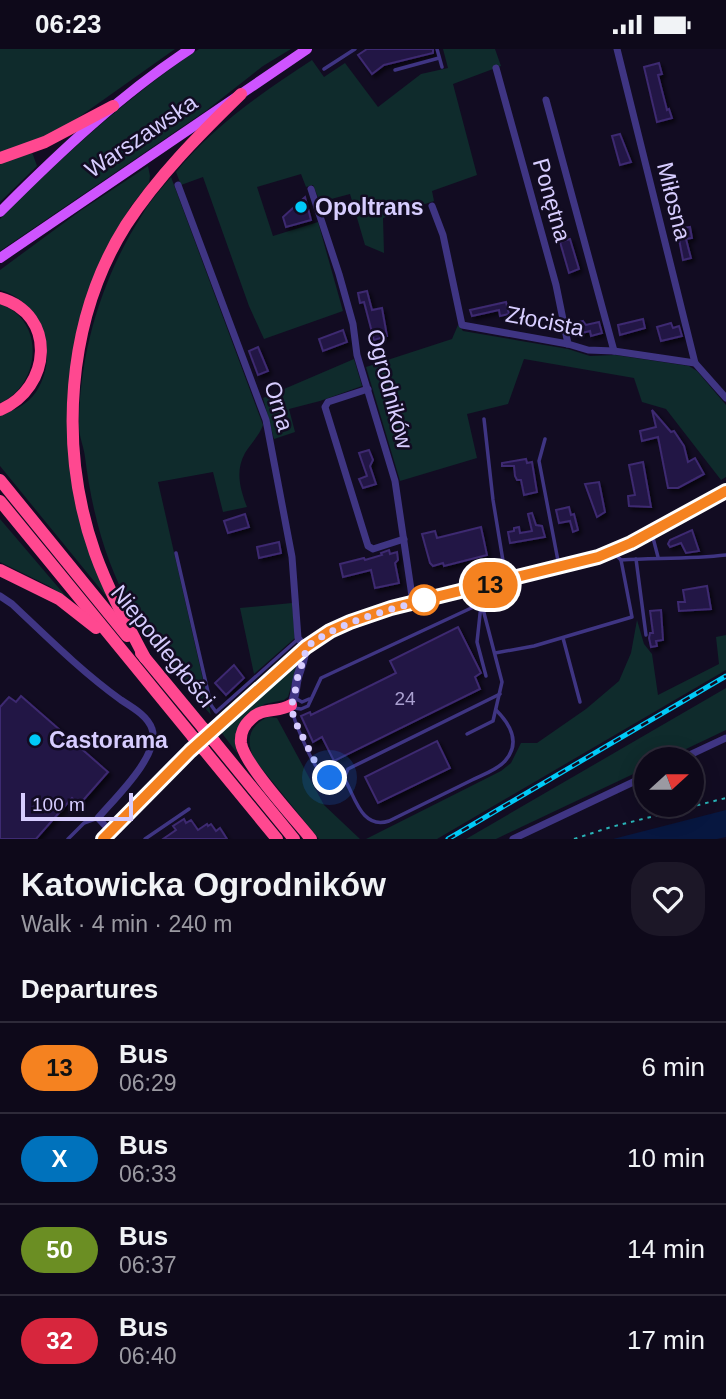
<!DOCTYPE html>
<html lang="en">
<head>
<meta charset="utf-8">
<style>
  body { margin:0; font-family:Arial,sans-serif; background:#1c1727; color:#f1f3f6; height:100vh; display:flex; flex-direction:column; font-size:26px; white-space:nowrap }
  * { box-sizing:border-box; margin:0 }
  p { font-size:23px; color:#9b9aa2 }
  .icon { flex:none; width:38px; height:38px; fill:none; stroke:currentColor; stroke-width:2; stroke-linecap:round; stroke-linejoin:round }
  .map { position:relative; height:790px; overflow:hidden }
  .sheet { display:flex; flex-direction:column; background:#0e091a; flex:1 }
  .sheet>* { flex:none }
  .badge { padding:0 14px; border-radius:23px; font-size:24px; line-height:46px }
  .needle { width:46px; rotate:69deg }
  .controls { position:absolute; left:634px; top:698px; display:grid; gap:14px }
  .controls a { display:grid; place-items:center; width:70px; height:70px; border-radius:50%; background:#0e091a; box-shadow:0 4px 18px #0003,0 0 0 2px #2e2a39; font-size:35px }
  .scale { position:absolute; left:21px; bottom:18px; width:112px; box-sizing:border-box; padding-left:7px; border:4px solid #d7cdff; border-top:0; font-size:19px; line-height:24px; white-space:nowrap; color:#d7cdff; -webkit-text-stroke:5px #120c22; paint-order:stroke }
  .you { position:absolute; width:35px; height:35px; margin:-18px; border:5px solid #fff; border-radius:50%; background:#1a73e8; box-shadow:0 0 0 10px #1a73e833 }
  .map>.badge { position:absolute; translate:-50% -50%; box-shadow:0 0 0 4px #fff }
  h2 { padding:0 21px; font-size:26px; line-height:63px }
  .round { display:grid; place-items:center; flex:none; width:74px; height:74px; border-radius:28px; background:#1c1727 }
  .overview { display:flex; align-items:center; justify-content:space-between; height:119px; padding:0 21px }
  h1 { font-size:33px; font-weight:700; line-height:52px }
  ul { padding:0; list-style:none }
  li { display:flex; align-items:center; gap:21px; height:91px; padding:0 21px; border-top:2px solid #2e2a39 }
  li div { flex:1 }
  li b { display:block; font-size:26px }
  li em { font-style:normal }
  li .badge { min-width:77px; font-weight:700; text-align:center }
  .status { display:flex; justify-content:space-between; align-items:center; height:49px; padding:0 35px; background:#0e091a; direction:ltr }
  .status svg { height:19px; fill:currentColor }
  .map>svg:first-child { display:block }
  .green { fill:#0f2b2c }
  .water { fill:#071740 }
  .building { fill:#241844; stroke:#3d2971; stroke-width:2; filter:url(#shadow) }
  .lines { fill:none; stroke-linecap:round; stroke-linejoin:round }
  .path { stroke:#29b4b8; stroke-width:2; stroke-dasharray:3.5 5; stroke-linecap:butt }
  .service { stroke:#3f3583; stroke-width:3.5 }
  .minor { stroke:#3f3583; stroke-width:7 }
  .tertiary { stroke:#3f3583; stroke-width:9 }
  .primary { stroke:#ce54ff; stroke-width:10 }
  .motorway { stroke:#ff4890; stroke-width:12 }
  .rail-casing { stroke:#00caf8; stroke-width:5 }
  .rail { stroke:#120c22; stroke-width:2.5; stroke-dasharray:8; stroke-linecap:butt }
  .motorway-bridge { stroke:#ff4890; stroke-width:12 }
  .line-casing { stroke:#fff; stroke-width:16 }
  .line { stroke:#f58220; stroke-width:10 }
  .walk { stroke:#d7cdff; stroke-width:7; stroke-dasharray:0 12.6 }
  .poi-dot { fill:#00caf8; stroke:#120c22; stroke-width:2.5 }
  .stop-dot { fill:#fff; stroke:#f58220; stroke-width:3.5 }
  .labels { text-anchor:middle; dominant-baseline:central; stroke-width:5; stroke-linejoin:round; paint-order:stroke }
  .number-label { font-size:19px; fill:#aaa0d0 }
  .street-label { font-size:23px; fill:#d7cdff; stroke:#120c22 }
  .poi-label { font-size:23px; font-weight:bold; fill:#d7cdff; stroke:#120c22; text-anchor:start }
</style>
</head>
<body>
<div class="status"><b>06:23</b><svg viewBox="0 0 49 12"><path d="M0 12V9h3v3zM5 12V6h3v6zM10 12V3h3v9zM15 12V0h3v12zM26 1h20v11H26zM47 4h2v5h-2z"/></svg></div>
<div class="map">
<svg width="726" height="790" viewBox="0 0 726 790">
  <defs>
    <filter id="shadow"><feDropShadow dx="3" dy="3" stdDeviation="2" flood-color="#0009"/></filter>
  </defs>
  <rect width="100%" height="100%" fill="#120c22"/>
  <g class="green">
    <path d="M0,0H175L72,73L43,90L0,105Z"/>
    <path d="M199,0H291L263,17L207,61L0,202V170C62,108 126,49 199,0Z"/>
    <path d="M443,0H495L501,17L453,35L477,126L432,142L434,152L383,169L384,204L365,196L350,145L320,153L313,136L306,138L301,125L257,138L273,187L318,173L343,262L264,290L249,257L203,128L181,136L176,123C212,78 264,42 312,11L324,28L345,14L378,58L421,25L448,19Z"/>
    <path d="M32,103L37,117L0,153V113Z"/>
    <path d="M148,117L150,127L149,134L131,157L103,208L72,315L67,354L68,395L111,553L0,417V367C14,361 27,356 36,343C60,307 43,253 0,241V221L80,162Z"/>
    <path d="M171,128L263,376C259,387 251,394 245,404C235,422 240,440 247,458L223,463L213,423L158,433L211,666C183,633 155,602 134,565C106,516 92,464 85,408C84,398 79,388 79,377C79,304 102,228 142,166C150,152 161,140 171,128Z"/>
    <path d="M0,255C46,271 41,336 0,354Z"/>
    <path d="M458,276L463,282L568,300L590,307L615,306L689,317L697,322L726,356V428L721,431L666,360L642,353L634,329L524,310L508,355L467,365L477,409L400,432L366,318L452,290Z"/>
    <path d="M354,310L362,337L320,352L289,360L295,383L274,390L263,349Z"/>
    <path d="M0,470L69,551L49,537L0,513Z"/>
    <path d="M292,554L295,589L254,625L240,559Z"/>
    <path d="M637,571L644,595L652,605L658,646L719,615L716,588L726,586V621L437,790H366L501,722L511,714L521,694H537L586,660L619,632L631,604Z"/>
    <path d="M298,614L288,648L284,651L265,655L255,661L236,692L237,704L221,683Z"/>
    <path d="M726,639V681L665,710H646V719L496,790H466Z"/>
    <path d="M268,668L277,669L324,756L360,790H319L254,710C246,692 248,677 268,668Z"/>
  </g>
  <path class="water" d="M726,761V788L717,790H613Z"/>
  <g class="building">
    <path d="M367,0H433V4L384,16L372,25L358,6Z"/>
    <path d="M659,14L662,25L658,26L667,61L669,60L672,69L657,73L644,18Z"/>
    <path d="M620,85L631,113L620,116L612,87Z"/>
    <path d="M305,148L311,171L286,178L283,168Z"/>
    <path d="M690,178L692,189L686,190L691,209L683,211L677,180Z"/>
    <path d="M570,190L579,220L569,224L560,193Z"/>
    <path d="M367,242L372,261L382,259L387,287L374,291L364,253L360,254L358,244Z"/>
    <path d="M506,253L509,265L500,267L499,261L472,267L470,261Z"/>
    <path d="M643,270L645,279L620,286L618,276Z"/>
    <path d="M583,272L586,276L599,273L602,284L591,287L590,282L574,286L573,278L577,277L576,274Z"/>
    <path d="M671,274L673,279L679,277L682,287L661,292L657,278Z"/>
    <path d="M343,281L347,293L323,302L319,290Z"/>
    <path d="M258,298L268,322L258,326L249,302Z"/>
    <path d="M652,361L671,383L674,382L684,397L688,413L695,409L704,425L678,439H668L658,388L642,392L640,382L656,378Z"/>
    <path d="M369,401L373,411L370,417L376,435L363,439L359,430L367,427L359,404Z"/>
    <path d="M526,410L527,414L532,413L537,443L524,446L521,431H517L515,427L514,417H502V414Z"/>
    <path d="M643,413L651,458L629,457L628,447L635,446L629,416Z"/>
    <path d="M599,433L605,463L597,468L585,435Z"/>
    <path d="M569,458L571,466L574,465L578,481L573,483L570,472L559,474L556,461Z"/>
    <path d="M532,464L536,476L542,477L545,488L510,494L508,483L514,482V479L519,478L520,484L532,482L528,465Z"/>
    <path d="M245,465L249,478L228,484L224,472Z"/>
    <path d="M481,478L487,506L444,517L443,514L433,517L430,514L422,485L435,482L437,489Z"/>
    <path d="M692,481L699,502L686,504L681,494L670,498L668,495L670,491Z"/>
    <path d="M279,493L281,504L259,509L257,498Z"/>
    <path d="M389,501L390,505L397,503L398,511L395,514L399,534L375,539L371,521L343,528L340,515L364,509L365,511L382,506L381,504Z"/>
    <path d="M707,537L711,560L679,562L678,553H685L683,541Z"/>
    <path d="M661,561L663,591L656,592L657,597L651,598L649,589L650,584H653L650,562Z"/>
    <path d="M458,578L481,624L475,628L480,640L334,712L322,688L313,693L301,667L310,663L311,666L396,624L390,612Z"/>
    <path d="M234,616L244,629L226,646L215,634Z"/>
    <path d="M21,647L108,723L79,756L72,749L36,790H0V658L9,648L16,653Z"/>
    <path d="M437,692L450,719L378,754L365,728Z"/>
    <path d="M184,770L186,774L191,771L198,781L207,775L208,777L211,775L216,782L220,779L227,790H163L176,781L173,777Z"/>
  </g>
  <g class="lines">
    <g class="path">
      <path d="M669,710L675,708"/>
      <path d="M574,790L611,778L726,749"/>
    </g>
    <g class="service">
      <path d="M437,0L442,18"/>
      <path d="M324,20L355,0"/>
      <path d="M395,21L439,9"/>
      <path d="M484,370L493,451L506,530"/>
      <path d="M545,390L539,412L559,517"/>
      <path d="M652,485L658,508"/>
      <path d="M613,503L621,511C657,509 691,510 726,506"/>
      <path d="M176,504L211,656L216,663L297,591"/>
      <path d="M636,510L646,586"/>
      <path d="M481,556L477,593L486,627"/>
      <path d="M563,589L580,653"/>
      <path d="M495,604L534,597L632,568L621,511"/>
      <path d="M295,649L302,653L309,650"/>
      <path d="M291,658C294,672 312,716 322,725C328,730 336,728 344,729C355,747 361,781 389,772C417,758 444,745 472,731C482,726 497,721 505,712C521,694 510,675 496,661"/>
      <path d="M294,659L301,660L308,657L321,629L482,554L528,529"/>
      <path d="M467,685L493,672L502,633L478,541"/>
      <path d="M344,729L348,720L500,645"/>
      <path d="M68,790L84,774L98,769"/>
      <path d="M145,790L189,760"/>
    </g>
    <g class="minor">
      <path d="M617,0L695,314"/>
      <path d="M496,19L556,236L568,295"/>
      <path d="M546,51L614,302"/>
      <path d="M178,136L266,371L292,508L298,589L305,598"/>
      <path d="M311,140L339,225L353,275L357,306L395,432L413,554"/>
      <path d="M432,157L443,186L462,276L568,295L588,301L614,302L695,314L726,349"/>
      <path d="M368,340L328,353L325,358L368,497L373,500L404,490"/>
      <path d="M0,547L12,555C47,588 82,623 121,651C132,658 148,667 152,680C161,706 113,751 98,769L110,782"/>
      <path d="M681,710L726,689"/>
      <path d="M513,790L646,727"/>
    </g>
    <g class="tertiary">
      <path d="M291,656C296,647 295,637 298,627C301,617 305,609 305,598"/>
      <path d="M103,790L190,702L305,598L330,582L350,573L392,559L598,508L631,494L726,442"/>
    </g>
    <g class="primary">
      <path d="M0,163C59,104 120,46 190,0"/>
      <path d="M0,209L307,0"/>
    </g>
    <g class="motorway">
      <path d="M0,109L45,93L113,57"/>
      <path d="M0,249C57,265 52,339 0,361"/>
      <path d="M0,431L127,587"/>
      <path d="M0,452L193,688"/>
      <path d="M0,521L59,550L96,579"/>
      <path d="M141,604L203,679"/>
      <path d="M145,609C127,575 108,540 95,504C58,399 66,271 126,176C158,127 199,86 241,45"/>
      <path d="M291,656C278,664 262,658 251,670C244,676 240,685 241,694C244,715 296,771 311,790"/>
      <path d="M214,692L294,790"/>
      <path d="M204,701L277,790"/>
    </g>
    <g class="rail-casing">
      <path id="rail" d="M448,790L726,627"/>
    </g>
    <use href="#rail" class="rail"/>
    <g class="motorway-bridge">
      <path d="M203,679L214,692"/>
      <path d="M193,688L204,701"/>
    </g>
  </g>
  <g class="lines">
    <g class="line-casing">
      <path id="line" d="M103,790L190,702L306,598L330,582L350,573L391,559L598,508L631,494L726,442"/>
    </g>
    <use href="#line" class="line"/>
    <path class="walk" d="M330,729L321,724L317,717L294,670L291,656C296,647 295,637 298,627C301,617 305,609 306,598C342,572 382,563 424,551"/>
  </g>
  <g class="poi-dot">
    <circle cx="301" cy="158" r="7"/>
    <circle cx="35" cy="691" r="7"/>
  </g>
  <circle class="stop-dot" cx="424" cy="551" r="14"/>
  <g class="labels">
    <g class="number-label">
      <text x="405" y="649">24</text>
    </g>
    <g class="street-label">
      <text transform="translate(141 87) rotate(-34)">Warszawska</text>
      <text transform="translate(552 151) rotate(74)">Ponętna</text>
      <text transform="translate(674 152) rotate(76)">Miłosna</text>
      <text transform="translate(545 272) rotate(11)">Złocista</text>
      <text transform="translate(390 340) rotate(75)">Ogrodników</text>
      <text transform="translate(279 357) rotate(73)">Orna</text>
      <text transform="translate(163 597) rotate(51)">Niepodległości</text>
    </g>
    <g class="poi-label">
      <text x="315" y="158">Opoltrans</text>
      <text x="49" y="691">Castorama</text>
    </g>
  </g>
</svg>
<div class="controls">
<a><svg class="needle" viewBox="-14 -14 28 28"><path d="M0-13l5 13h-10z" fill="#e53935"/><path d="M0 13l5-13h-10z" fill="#9b9aa2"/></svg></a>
</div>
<div class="scale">100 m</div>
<div class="you" style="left:330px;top:729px"></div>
<b class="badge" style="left:490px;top:536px;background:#f58220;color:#111">13</b>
</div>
<section class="sheet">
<div class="overview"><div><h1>Katowicka Ogrodników</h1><p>Walk · 4 min · 240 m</p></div><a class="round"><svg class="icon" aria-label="heart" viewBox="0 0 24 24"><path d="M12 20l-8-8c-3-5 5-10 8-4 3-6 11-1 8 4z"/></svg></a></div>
<h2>Departures</h2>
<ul>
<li><span class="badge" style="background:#f58220;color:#111">13</span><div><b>Bus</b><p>06:29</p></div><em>6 min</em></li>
<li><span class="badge" style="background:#0072bc;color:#fff">X</span><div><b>Bus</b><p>06:33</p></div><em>10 min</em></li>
<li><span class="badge" style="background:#6b8e23;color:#fff">50</span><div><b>Bus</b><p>06:37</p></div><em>14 min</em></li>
<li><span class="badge" style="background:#d7263d;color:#fff">32</span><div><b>Bus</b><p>06:40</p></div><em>17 min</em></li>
</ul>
</section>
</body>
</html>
